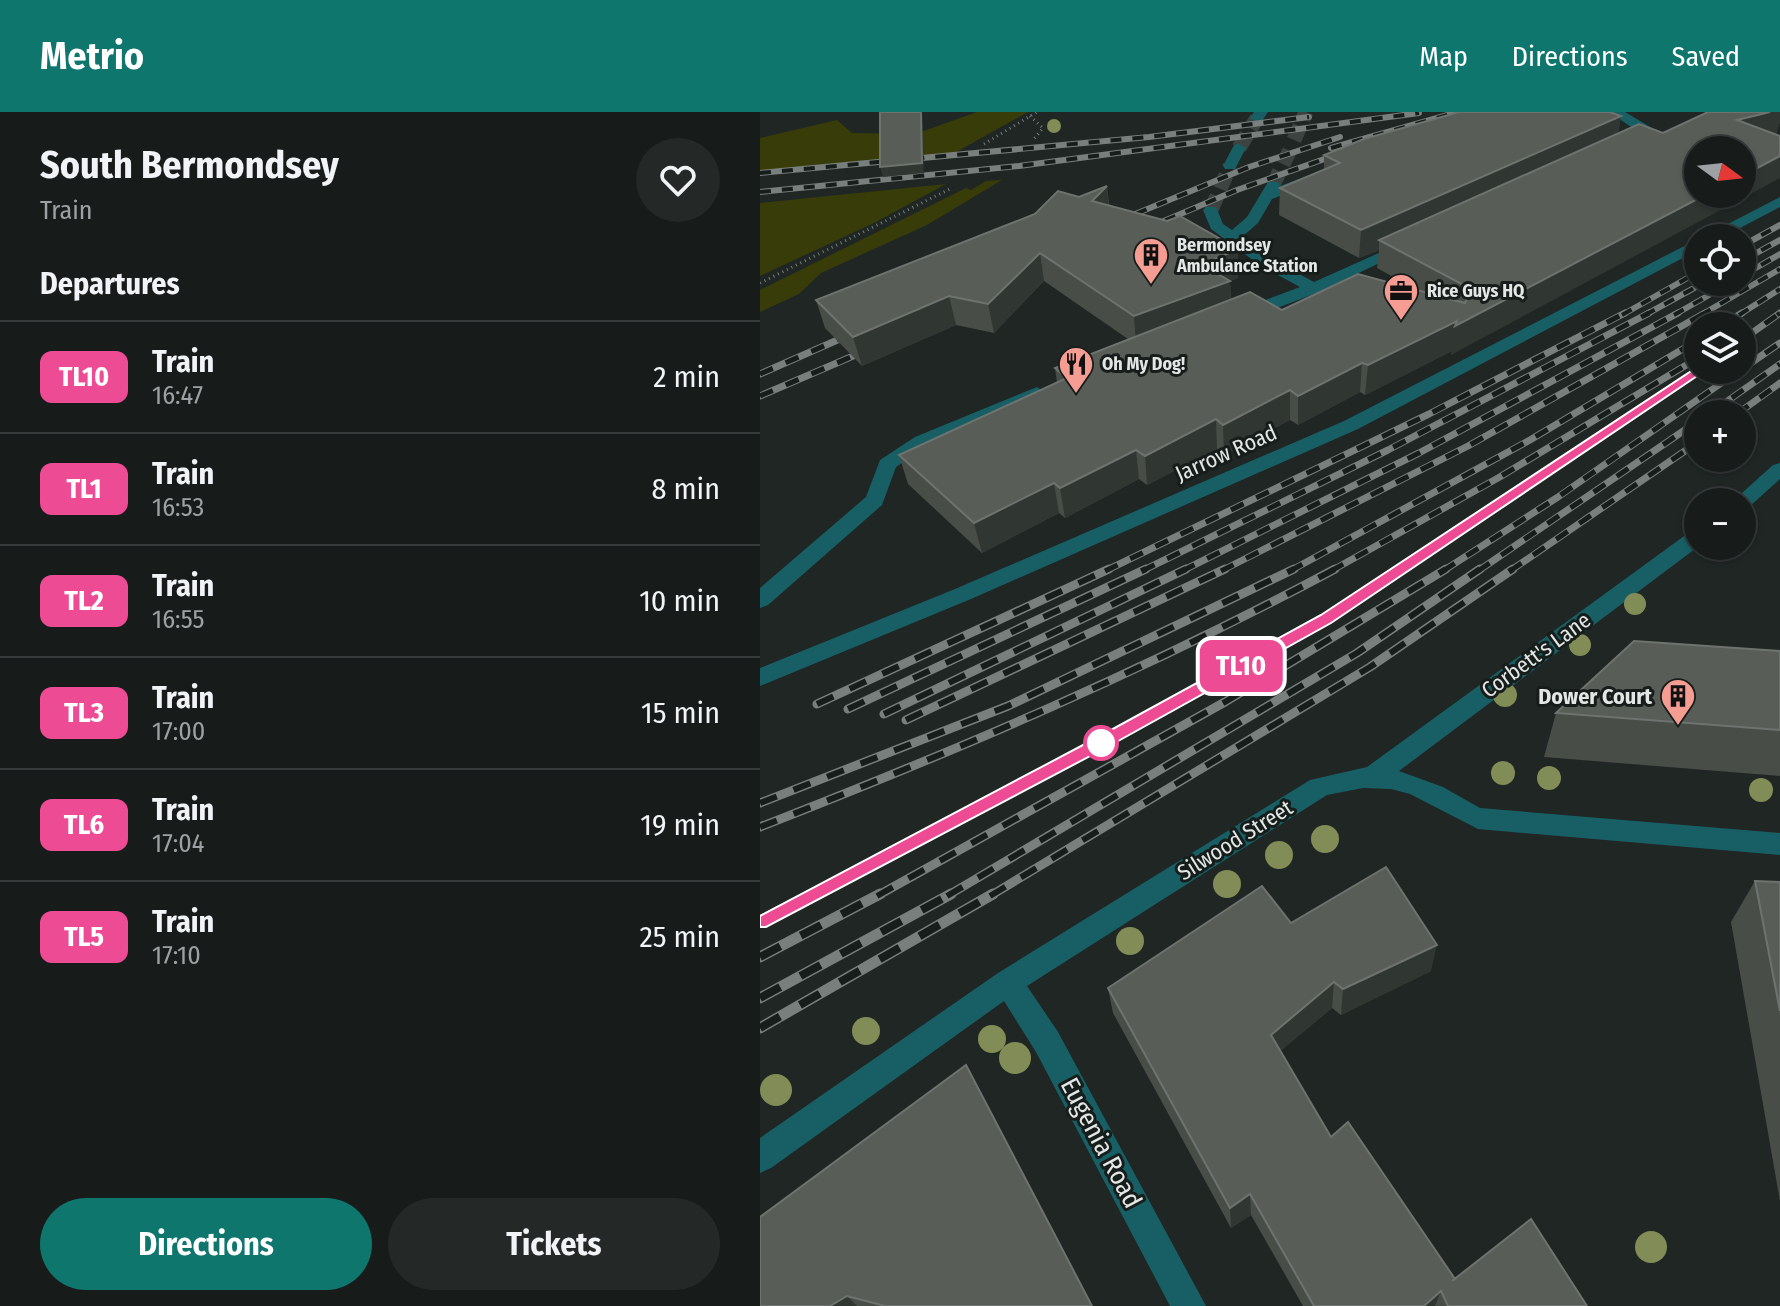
<!DOCTYPE html>
<html lang="en">
<head>
<meta charset="utf-8">
<style>
  body { margin:0; font-family:"Fira Sans Condensed",sans-serif; background:#242928; color:#f1f3f6; height:100vh; display:flex; flex-direction:column; font-size:30px; white-space:nowrap }
  * { box-sizing:border-box; margin:0 }
  p { font-size:26px; color:#9ea1a3 }
  .icon { flex:none; width:44px; height:44px; fill:none; stroke:currentColor; stroke-width:2; stroke-linecap:round; stroke-linejoin:round }
  .map { position:relative; flex:1; overflow:hidden }
  .sheet { display:flex; flex-direction:column; background:#171c1b; width:760px }
  .sheet>* { flex:none }
  .badge { padding:0 16px; border-radius:12px; font-size:28px; line-height:52px }
  .needle { width:52px; rotate:105deg }
  .tools { position:absolute; left:924px; top:24px; display:grid; gap:16px }
  .tools a { display:grid; place-items:center; width:72px; height:72px; border-radius:50%; background:#171c1b; box-shadow:0 2px 6px #0004,0 0 0 2px #363a3a; font-size:40px }
  .map>.badge { position:absolute; translate:-50% -50%; box-shadow:0 0 0 4px #fff }
  h2 { padding:0 40px; font-size:30px; line-height:72px }
  .round { display:grid; place-items:center; flex:none; width:84px; height:84px; border-radius:42px; background:#242928 }
  .overview { display:flex; align-items:center; justify-content:space-between; height:136px; padding:0 40px }
  h1 { font-size:38px; font-weight:700; line-height:60px }
  .cta { display:flex; gap:16px; margin-top:auto; padding:16px 40px }
  .cta a { flex:1; height:92px; border-radius:48px; background:#0f766e; color:#fff; font-size:32px; font-weight:700; line-height:92px; text-align:center }
  .cta a+a { background:#242928; color:#f1f3f6 }
  ul { padding:0; list-style:none }
  li { display:flex; align-items:center; gap:24px; height:112px; padding:0 40px; border-top:2px solid #363a3a }
  li div { flex:1 }
  li b { display:block; font-size:30px }
  li em { font-style:normal }
  li .badge { min-width:88px; font-weight:700; text-align:center }
  header { display:flex; align-items:center; gap:48px; box-sizing:border-box; height:112px; padding:0 40px; background:#0f766e; color:#fff }
  header strong { font-size:38px }
  nav { display:flex; gap:44px; margin-inline-start:auto; font-size:28px }
  main { display:flex; flex:1; min-height:0 }
  .map>svg:first-child { display:block }
  .green { fill:#383c09 }
  .lines { fill:none; stroke-linecap:round; stroke-linejoin:round }
  .minor-tunnel { stroke:#3c4341; stroke-width:15; stroke-dasharray:15 8; stroke-linecap:butt }
  .path { stroke:#777d7c; stroke-width:3; stroke-dasharray:1 4; stroke-linecap:butt }
  .minor { fill:#185f65; fill-rule:evenodd }
  .rail-far3-casing { stroke:#787f7d; stroke-width:6 }
  .rail-far2-casing { stroke:#787f7d; stroke-width:7 }
  .rail-far1-casing { stroke:#787f7d; stroke-width:9 }
  .rail-casing { stroke:#787f7d; stroke-width:11 }
  .rail-far3 { stroke:#161d1a; stroke-width:4; stroke-dasharray:11; stroke-linecap:butt }
  .rail-far2 { stroke:#161d1a; stroke-width:5; stroke-dasharray:14; stroke-linecap:butt }
  .rail-far1 { stroke:#161d1a; stroke-width:6; stroke-dasharray:18; stroke-linecap:butt }
  .rail { stroke:#161d1a; stroke-width:8; stroke-dasharray:23; stroke-linecap:butt }
  .tree { fill:#828c56 }
  .wall { fill:#484d47 }
  .shaded-wall { fill:#303632 }
  .building { fill:#585d58; stroke:#6e736f; stroke-width:2 }
  .line { fill:#ee4b95; stroke:#fff; stroke-width:2 }
  .stop-dot { fill:#fff; stroke:#ee4b95; stroke-width:4 }
  .labels { text-anchor:middle; dominant-baseline:central; stroke-width:6; stroke-linejoin:round; paint-order:stroke }
  .far-poi-label { font-size:18px; font-weight:bold; fill:#e3e8e7; stroke:#161d1a; text-anchor:start }
  .street-label { font-size:22px; fill:#e3e8e7; stroke:#161d1a }
  .poi-label { font-size:22px; font-weight:bold; fill:#e3e8e7; stroke:#161d1a; text-anchor:end }
  .near-street-label { font-size:26px; fill:#e3e8e7; stroke:#161d1a }
</style>
</head>
<body>
<header>
<strong>Metrio</strong>
<nav><a>Map</a><a>Directions</a><a>Saved</a></nav>
</header>
<main>
<section class="sheet">
<div class="overview"><div><h1>South Bermondsey</h1><p>Train</p></div><a class="round"><svg class="icon" aria-label="heart" viewBox="0 0 24 24"><path d="M12 20l-8-8c-3-5 5-10 8-4 3-6 11-1 8 4z"/></svg></a></div>
<h2>Departures</h2>
<ul>
<li><span class="badge" style="background:#ee4b95;color:#fff">TL10</span><div><b>Train</b><p>16:47</p></div><em>2 min</em></li>
<li><span class="badge" style="background:#ee4b95;color:#fff">TL1</span><div><b>Train</b><p>16:53</p></div><em>8 min</em></li>
<li><span class="badge" style="background:#ee4b95;color:#fff">TL2</span><div><b>Train</b><p>16:55</p></div><em>10 min</em></li>
<li><span class="badge" style="background:#ee4b95;color:#fff">TL3</span><div><b>Train</b><p>17:00</p></div><em>15 min</em></li>
<li><span class="badge" style="background:#ee4b95;color:#fff">TL6</span><div><b>Train</b><p>17:04</p></div><em>19 min</em></li>
<li><span class="badge" style="background:#ee4b95;color:#fff">TL5</span><div><b>Train</b><p>17:10</p></div><em>25 min</em></li>
</ul>
<div class="cta"><a>Directions</a><a>Tickets</a></div>
</section>
<div class="map">
<svg width="1020" height="1194" viewBox="0 0 1020 1194">
  <rect width="100%" height="100%" fill="#1f2624"/>
  <g class="green">
    <path d="M217,0H268L191,43L0,59V26L77,8L92,21L155,22Z"/>
    <path d="M242,68L167,113L61,161L39,182L0,200V178L206,76L211,78L226,69Z"/>
    <path d="M186,72L116,110L0,164V91Z"/>
  </g>
  <g class="lines">
    <g class="minor-tunnel">
      <path d="M534,28L546,0"/>
      <path d="M479,36L497,6"/>
      <path d="M513,73L532,34"/>
      <path d="M451,98L470,54"/>
    </g>
    <g class="path">
      <path d="M270,4L283,16L274,27"/>
      <path d="M224,32L277,0"/>
      <path d="M0,171L190,77"/>
    </g>
    <g class="minor">
      <path d="M494,0H508L502,9L497,10L490,6Z"/>
      <path d="M849,0H865L892,16L894,25L881,34H871L869,31L880,21Z"/>
      <path d="M479,32L486,36L475,57H465L463,54L474,33Z"/>
      <path d="M550,63L555,64V70L512,87L498,111L482,125L513,148L554,170L639,132L645,130L653,135L559,180L486,208H474L471,204L474,200L540,175L501,154L451,117L443,98L446,95H456L463,112L472,118L487,105L508,70H518L520,74Z"/>
      <path d="M1020,85V95L961,126H941Z"/>
      <path d="M938,127V138L598,317L211,487L0,574V556L195,477L584,309Z"/>
      <path d="M277,275L286,281L284,285L169,333L136,355L122,393L8,493L0,496V476L106,385L120,348L155,325Z"/>
      <path d="M1020,351V367L989,395L982,396V390H972L1013,353Z"/>
      <path d="M938,417L939,434L639,659L683,675L720,696L1020,721V743L718,717L650,682L631,677L603,676L567,683L267,874L298,920L446,1194H410L276,940L244,889L11,1056L0,1061V1026L238,861L550,668L607,655L931,419Z"/>
    </g>
    <g class="rail-far3-casing">
      <g id="rail-far3">
        <path d="M571,36L698,0"/>
        <path d="M0,61L389,25L549,5"/>
        <path d="M0,80L259,54L659,1"/>
        <path d="M356,110L489,55L580,25"/>
        <path d="M385,117L477,78L587,39"/>
        <path d="M982,134L1020,113"/>
        <path d="M982,149L1020,128"/>
        <path d="M982,164L1020,142"/>
        <path d="M862,203L938,160"/>
        <path d="M885,203L945,170"/>
        <path d="M914,203L972,170"/>
        <path d="M941,203L1020,157"/>
        <path d="M979,203L1020,177"/>
        <path d="M1017,203L1020,201"/>
      </g>
    </g>
    <g class="rail-far2-casing">
      <g id="rail-far2">
        <path d="M961,214L982,201"/>
        <path d="M982,228L1020,201"/>
        <path d="M982,257L1020,231"/>
        <path d="M0,262L98,219"/>
        <path d="M0,284L114,235"/>
        <path d="M949,302L1020,252"/>
        <path d="M977,302L1020,271"/>
        <path d="M345,459L669,302L865,201"/>
        <path d="M382,459L628,338L889,201"/>
        <path d="M422,459L659,341L918,201"/>
        <path d="M461,459L708,334L945,201"/>
        <path d="M530,459L770,328L938,228"/>
        <path d="M571,459L738,366L938,246"/>
        <path d="M638,459L938,258"/>
        <path d="M683,459L798,385L980,258"/>
        <path d="M718,459L938,309"/>
        <path d="M750,459L938,330"/>
      </g>
    </g>
    <g class="rail-far1-casing">
      <g id="rail-far1">
        <path d="M57,592L349,457"/>
        <path d="M88,597L386,457"/>
        <path d="M124,602L426,457"/>
        <path d="M146,608L465,457"/>
        <path d="M0,691L248,594L534,457"/>
        <path d="M0,715C198,638 387,558 575,457"/>
        <path d="M49,784C248,680 454,582 641,457"/>
        <path d="M117,784L465,590L686,457"/>
        <path d="M187,784L597,541L720,457"/>
        <path d="M230,784L610,555L753,457"/>
      </g>
    </g>
    <g class="rail-casing">
      <g id="rail">
        <path d="M0,809L53,782"/>
        <path d="M0,845L120,782"/>
        <path d="M0,886L191,782"/>
        <path d="M0,916L233,782"/>
      </g>
    </g>
    <use href="#rail-far3" class="rail-far3"/>
    <use href="#rail-far2" class="rail-far2"/>
    <use href="#rail-far1" class="rail-far1"/>
    <use href="#rail" class="rail"/>
  </g>
  <g class="tree">
    <circle cx="294" cy="14" r="7"/>
    <circle cx="875" cy="492" r="11"/>
    <circle cx="820" cy="533" r="11"/>
    <circle cx="745" cy="583" r="12"/>
    <circle cx="743" cy="661" r="12"/>
    <circle cx="789" cy="666" r="12"/>
    <circle cx="1001" cy="678" r="12"/>
    <circle cx="565" cy="727" r="14"/>
    <circle cx="519" cy="743" r="14"/>
    <circle cx="467" cy="772" r="14"/>
    <circle cx="370" cy="829" r="14"/>
    <circle cx="106" cy="919" r="14"/>
    <circle cx="232" cy="927" r="14"/>
    <circle cx="255" cy="946" r="16"/>
    <circle cx="16" cy="978" r="16"/>
    <circle cx="891" cy="1135" r="16"/>
  </g>
  <g class="wall">
    <path d="M861,4L858,21H903L1020,9L1016,22L691,243L692,239L605,283L600,280L538,313L530,308L464,343L457,337L387,373L379,367L305,406L299,401L222,441L148,372L139,343L297,271L295,256L368,227L284,169L234,221L196,213L102,254L65,216L56,188L347,74L349,93L478,137V166L470,169L471,188L522,198L657,178L617,156L619,138L599,146L519,103L520,76L564,57V43Z"/>
    <path d="M1020,539V664L784,645L796,601Z"/>
    <path d="M995,769L1020,770V1089L971,810Z"/>
    <path d="M531,811L671,859L581,903L572,896L520,939L571,1025L695,1167L827,1194H543L491,1103L471,1116L353,901L348,876Z"/>
    <path d="M206,953L332,1194H0Z"/>
  </g>
  <g class="shaded-wall">
    <path d="M161,0H162L164,61L123,65L120,55Z"/>
    <path d="M1010,0H1020V9L1016,23L977,8Z"/>
    <path d="M861,4L856,31L619,128V138L599,146L601,118Z"/>
    <path d="M1020,44V66L691,243L692,239L605,283L608,253L697,209L947,82H982V64Z"/>
    <path d="M347,74L349,101L332,89Z"/>
    <path d="M478,137V166L470,169L471,197L376,233L374,204L442,153Z"/>
    <path d="M280,141L284,169L234,221L228,192Z"/>
    <path d="M189,184L196,213L102,254L93,225Z"/>
    <path d="M602,251L600,280L538,313V284Z"/>
    <path d="M530,278V308L464,343L463,313Z"/>
    <path d="M456,307L457,337L387,373L385,344Z"/>
    <path d="M376,338L379,367L305,406L300,376Z"/>
    <path d="M294,371L299,401L222,441L214,411Z"/>
    <path d="M677,833L671,859L581,903L583,877Z"/>
    <path d="M574,870L572,896L511,947V923Z"/>
    <path d="M490,1082L491,1103L471,1116L470,1096Z"/>
    <path d="M681,1179L675,1194H664Z"/>
    <path d="M87,1184L97,1194H70Z"/>
  </g>
  <g class="building">
    <path d="M120,0H161L162,51L120,55Z"/>
    <path d="M699,0H850L861,4L601,118L520,76L580,51L564,43L604,27Z"/>
    <path d="M948,0H1010L977,8L1020,24V44L982,64V38H938V82H947L695,214L697,209L608,253L602,251L538,284L530,278L463,313L456,307L385,344L376,338L300,376L294,371L214,411L139,343L307,266L295,256L490,180L522,198L598,162L705,191L711,177L619,128L879,12L903,21Z"/>
    <path d="M347,74L332,89L407,109L420,104L478,137L442,153L470,169L374,204L280,141L228,192L189,184L93,225L56,188L275,102L298,79L319,85Z"/>
    <path d="M874,529L1020,539V618L796,601Z"/>
    <path d="M626,755L677,833L583,877L574,870L511,923L571,1025L588,1010L695,1167L692,1169L771,1107L827,1194H688L681,1179L664,1194H554L490,1082L470,1096L348,876L502,774L531,811Z"/>
    <path d="M995,769L1020,770V899Z"/>
    <path d="M206,953L332,1194H125L87,1184L70,1194H0V1105Z"/>
  </g>
  <path class="line" d="M939,254L943,256V260L571,511L351,633L6,815H0V804L340,624L561,503Z"/>
  <defs>
    <g id="building-pin" transform="scale(1.8)"><path d="M0 17L-7.5 6A9.5 9.5 0 1 1 7.5 6Z" fill="#f59c93" stroke="#161d1a"/><path d="M-4-6H4V6H1V3H-1V6H-4ZM-2.5-4.3h1.7v1.8h-1.7ZM.8-4.3h1.7v1.8H.8ZM-2.5-1h1.7V.8h-1.7ZM.8-1h1.7V.8H.8Z" fill="#111"/></g>
    <g id="office-pin" transform="scale(1.8)"><path d="M0 17L-7.5 6A9.5 9.5 0 1 1 7.5 6Z" fill="#f59c93" stroke="#161d1a"/><path d="M-6-3h4V-5.5h4V-3h4V5H-6ZM-1-4.5V-3h2v-1.5ZM-6 0V1H6V0Z" fill="#111"/></g>
    <g id="restaurant-pin" transform="scale(1.8)"><path d="M0 17L-7.5 6A9.5 9.5 0 1 1 7.5 6Z" fill="#f59c93" stroke="#161d1a"/><path d="M-5-6h1v4h1v-4h1v4h1v-4h1v5L-1.5 .5V6h-2V.5L-5-1ZM5-6V6H3V1.5H1.5Q1.5-4 5-6Z" fill="#111"/></g>
  </defs>
  <g fill-rule="evenodd">
    <use href="#building-pin" x="391" y="143"/>
    <use href="#office-pin" x="641" y="179"/>
    <use href="#restaurant-pin" x="316" y="252"/>
    <use href="#building-pin" x="918" y="584"/>
  </g>
  <circle class="stop-dot" cx="341" cy="631" r="16"/>
  <g class="labels">
    <g class="far-poi-label">
      <text x="417" y="133">Bermondsey<tspan x="417" dy="21">Ambulance Station</tspan></text>
      <text x="667" y="179">Rice Guys HQ</text>
      <text x="342" y="252">Oh My Dog!</text>
    </g>
    <g class="street-label">
      <text transform="translate(466 341) rotate(-24)">Jarrow Road</text>
      <text transform="translate(776 543) rotate(-36)">Corbett's Lane</text>
      <text transform="translate(475 728) rotate(-32)">Silwood Street</text>
    </g>
    <g class="poi-label">
      <text x="892" y="584">Dower Court</text>
    </g>
    <g class="near-street-label">
      <text transform="translate(341 1031) rotate(62)">Eugenia Road</text>
    </g>
  </g>
</svg>
<div class="tools">
<a><svg class="needle" viewBox="-14 -14 28 28"><path d="M0-13l5 13h-10z" fill="#e53935"/><path d="M0 13l5-13h-10z" fill="#9ea1a3"/></svg></a>
<a><svg class="icon" aria-label="locate" viewBox="0 0 24 24"><circle cx="12" cy="12" r="6"/><path d="M12 2v4M12 18v4M2 12h4M18 12h4"/></svg></a>
<a><svg class="icon" aria-label="layers" viewBox="0 0 24 24"><path d="M12 4l9 5-9 5-9-5zM3 14l9 5 9-5"/></svg></a>
<a>+</a>
<a>−</a>
</div>
<b class="badge" style="left:481px;top:554px;background:#ee4b95;color:#fff">TL10</b>
</div>
</main>
</body>
</html>
